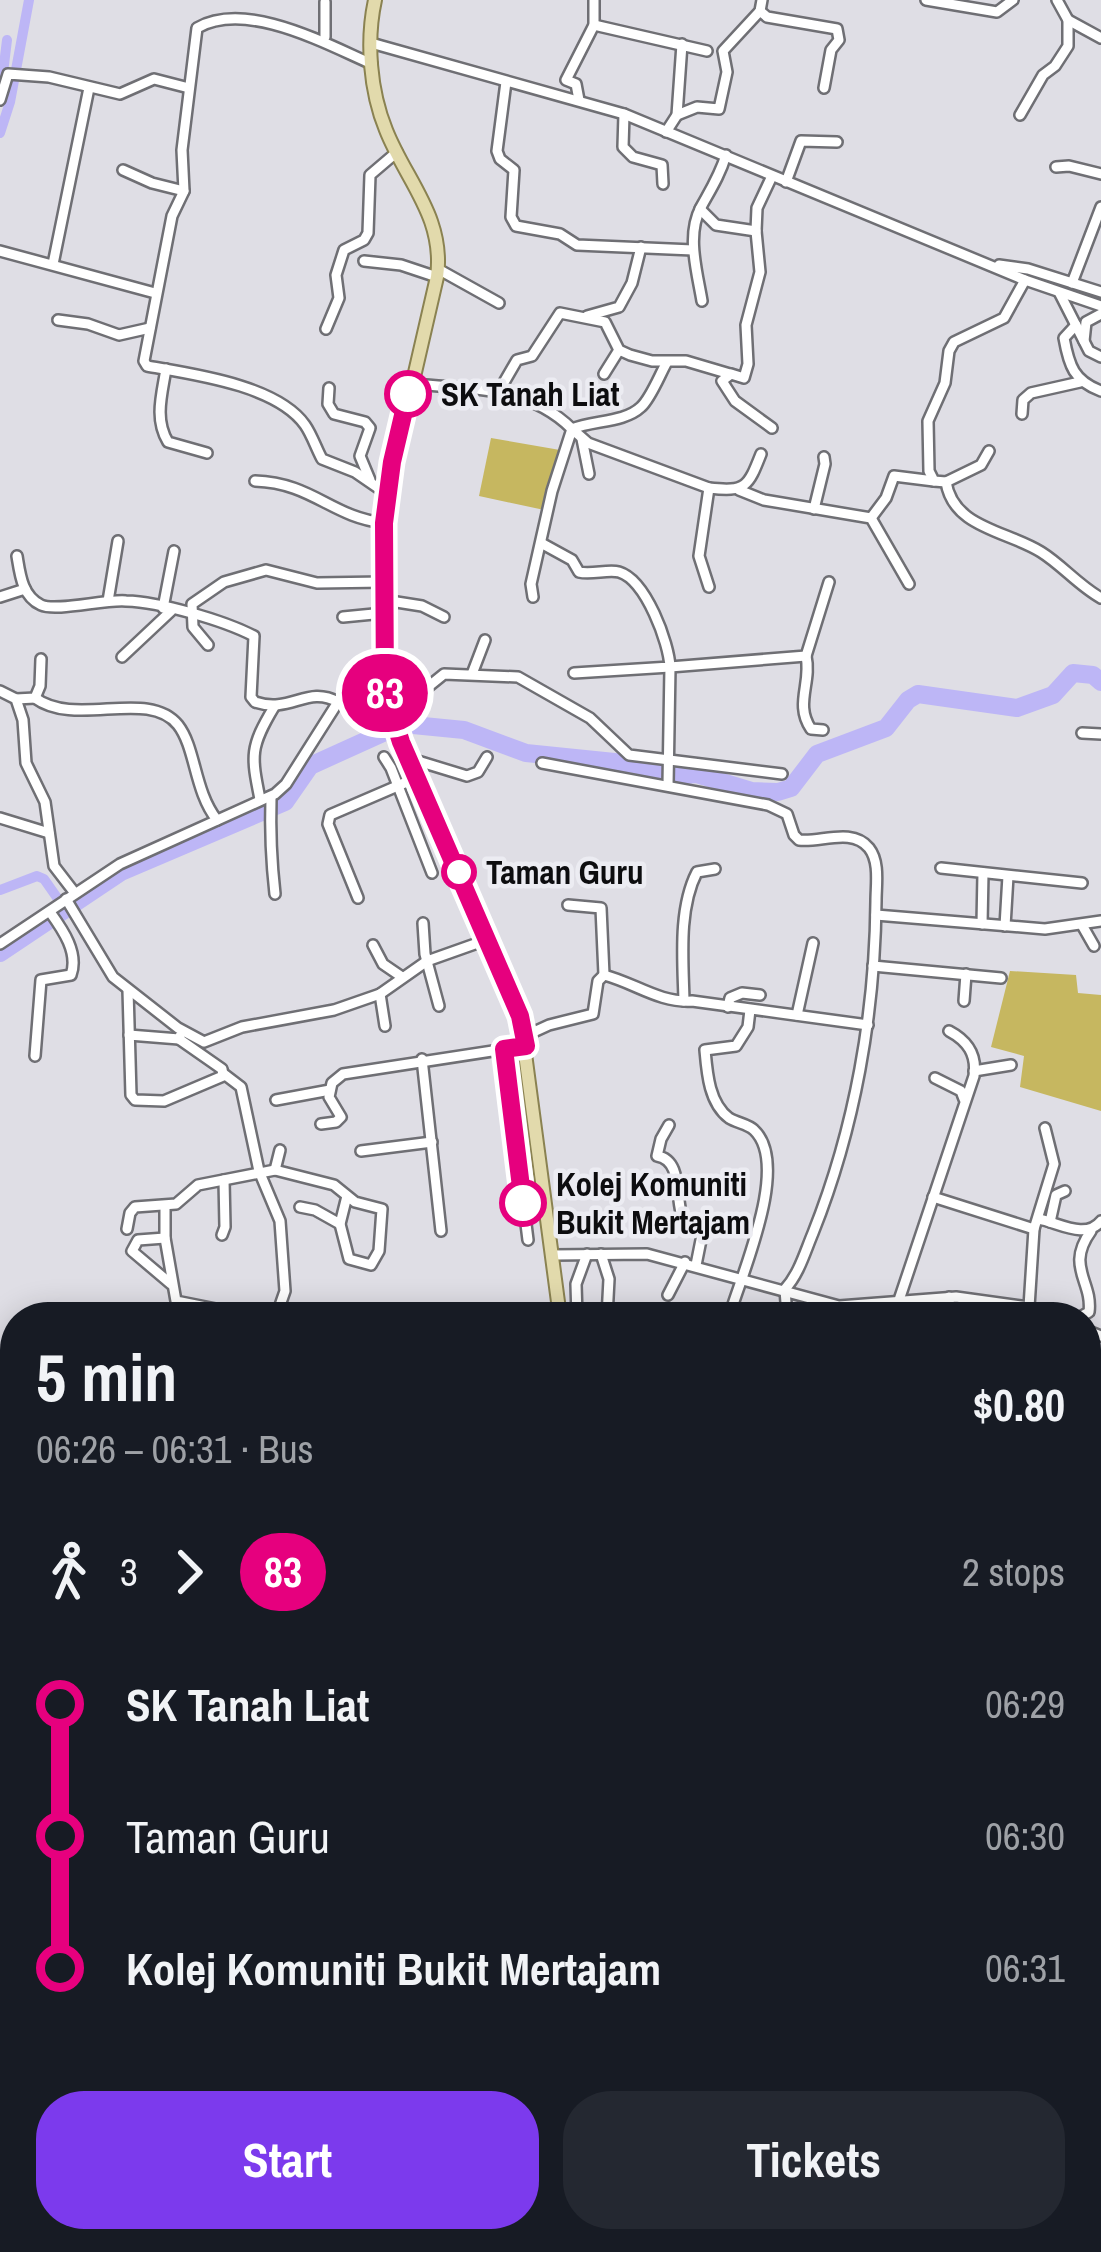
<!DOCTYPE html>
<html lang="en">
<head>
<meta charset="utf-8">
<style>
  body { margin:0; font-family:"Archivo Narrow",sans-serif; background:#242831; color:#f1f3f6; height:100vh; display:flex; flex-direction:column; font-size:45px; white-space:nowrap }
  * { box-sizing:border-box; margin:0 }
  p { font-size:39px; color:#9ea1a6 }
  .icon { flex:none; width:66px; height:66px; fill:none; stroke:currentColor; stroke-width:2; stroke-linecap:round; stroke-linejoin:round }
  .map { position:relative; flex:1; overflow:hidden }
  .sheet { position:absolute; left:0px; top:1302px; width:1101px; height:951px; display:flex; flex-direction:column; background:#171b24; border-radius:48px 48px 0 0; box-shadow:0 6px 30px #0003 }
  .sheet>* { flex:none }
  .badge { padding:0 24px; border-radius:39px; font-size:42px; line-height:78px }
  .map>.badge { position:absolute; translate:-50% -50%; box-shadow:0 0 0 6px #fff }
  .legs { display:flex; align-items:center; gap:18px; height:132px; padding:0 36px; font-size:39px }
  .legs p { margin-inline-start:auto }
  .headline { display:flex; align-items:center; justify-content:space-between; height:204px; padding:0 36px }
  h1 { font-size:66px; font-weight:800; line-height:90px }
  .primary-button { display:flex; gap:24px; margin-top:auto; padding:24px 36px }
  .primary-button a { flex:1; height:138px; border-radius:48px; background:#7c3aed; color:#fff; font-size:48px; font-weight:800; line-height:138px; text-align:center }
  .primary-button a+a { background:#242831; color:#f1f3f6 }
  ul { padding:0 36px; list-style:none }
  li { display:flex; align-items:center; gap:42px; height:132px; font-size:45px }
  li i { display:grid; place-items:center; width:18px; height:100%; margin:0 15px; background:currentColor }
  li i::after { content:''; width:30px; height:30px; margin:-15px; border:9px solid; border-radius:50%; background:#171b24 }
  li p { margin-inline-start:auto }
  li:first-child i { background:linear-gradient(#0000 50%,currentColor 0) }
  li:last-child i { background:linear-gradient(currentColor 50%,#0000 0) }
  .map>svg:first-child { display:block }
  .green { fill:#c6b760 }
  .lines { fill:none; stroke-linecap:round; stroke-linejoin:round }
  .stream { stroke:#8883b1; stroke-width:3 }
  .canal { stroke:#bdb6f6; stroke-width:10 }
  .river { stroke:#bdb6f6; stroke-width:18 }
  .minor-casing { stroke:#6f6f74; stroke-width:14 }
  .major-casing { stroke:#8a8251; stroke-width:16 }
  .minor { stroke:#fff; stroke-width:9 }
  .major { stroke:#e2daac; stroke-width:12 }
  .major-bridge-casing { stroke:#8a8251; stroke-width:16; stroke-linecap:butt }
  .major-bridge { stroke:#e2daac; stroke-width:12 }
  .line-1-casing { stroke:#fff; stroke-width:27 }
  .line-1 { stroke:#e6007e; stroke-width:18 }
  .stop-1-dot { fill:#fff; stroke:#e6007e; stroke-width:6 }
  .labels { text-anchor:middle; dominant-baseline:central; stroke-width:9; stroke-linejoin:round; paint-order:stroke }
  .stop-label { font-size:33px; font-weight:bold; fill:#0d0d0f; stroke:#ececf2; text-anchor:start }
</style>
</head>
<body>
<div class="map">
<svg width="1101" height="2252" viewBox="0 0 1101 2252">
  <rect width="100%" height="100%" fill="#dfdee5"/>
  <g class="green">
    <path d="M491,438L560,450L549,511L479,496Z"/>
    <path d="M1010,971L1076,975L1078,993L1101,995V1111L1020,1087L1024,1056L991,1047Z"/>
    <path d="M1086,1717L1101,1722V1833L1099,1843L1086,1847Z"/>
    <path d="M631,2238H694L725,2248L722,2252H646Z"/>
  </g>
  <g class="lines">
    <g class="stream">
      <path d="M899,1317L902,1306"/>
      <path d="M1086,1876L1101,1873"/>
      <path d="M0,2063L15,2058"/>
    </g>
    <g class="canal">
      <path d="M0,73H3L7,40"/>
      <path d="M0,133L10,102L29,0"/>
      <path d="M0,890L37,876L44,879L65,909"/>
    </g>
    <g class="river">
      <path d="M413,725L464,730L526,753L634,764L676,776L696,774L752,791L778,792L791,788L817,754L886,728L908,700L918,694L1017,708L1053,695L1073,673L1093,675L1101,682"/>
      <path d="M0,953L121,872L285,802L310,766L385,732"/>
    </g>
    <g class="minor-casing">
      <g id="minor">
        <path d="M926,0L997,12L1013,0"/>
        <path d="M325,2V37"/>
        <path d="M760,11L767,17L837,29L839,40L831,50L824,88"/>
        <path d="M1068,20L1101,38"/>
        <path d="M594,25L707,51"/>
        <path d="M371,43L624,114L1025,280L1101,306"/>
        <path d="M372,64C324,43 246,0 197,28L182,150L184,191L172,216L144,361L147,366C192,374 277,385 305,425C312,435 316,448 322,459L355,472L387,494"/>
        <path d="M506,82L497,151L500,159L514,170L511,217L516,226L560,234L577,245L693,250"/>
        <path d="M0,100L8,74L49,77L120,94L154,79L189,88"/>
        <path d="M579,100L576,84L566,80L594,25V0"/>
        <path d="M624,114L623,147L633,157L662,165L663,184"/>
        <path d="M677,115L697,107L719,109L727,72L723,51L760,11L762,0"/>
        <path d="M1020,115L1043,75L1055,66L1068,46V20L1057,0"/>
        <path d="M666,132L677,115L682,44"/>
        <path d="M1056,167L1069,166L1101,174"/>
        <path d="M123,170L152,183L184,191"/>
        <path d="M786,182L801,141L837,142"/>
        <path d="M700,209L716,225L756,231L760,272L746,325L748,364L744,378L731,374L722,381L735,401L772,428"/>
        <path d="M756,231L757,208L772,176"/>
        <path d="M0,251L155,293"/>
        <path d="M364,261L401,265L437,277"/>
        <path d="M53,264L89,88"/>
        <path d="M999,265L1028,269L1101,292"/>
        <path d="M438,269L499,303"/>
        <path d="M1072,283L1101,207"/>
        <path d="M1060,294L1089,351L1101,357"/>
        <path d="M702,301C697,271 686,235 701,207C711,189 720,175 726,155"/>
        <path d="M587,316L619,307L632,283L641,247"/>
        <path d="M58,320L88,324L119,335L150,328"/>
        <path d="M1076,325L1064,338C1069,366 1074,381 1101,391"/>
        <path d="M326,329L339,298L336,275L344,250L364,240L368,233L370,175L397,152"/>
        <path d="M1084,341L1086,322L1101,314"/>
        <path d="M166,369C162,394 154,419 168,442L207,453"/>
        <path d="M604,374L619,350"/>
        <path d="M411,384C469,389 528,385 572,429C593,420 624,423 641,407C651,398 660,374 667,362"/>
        <path d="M329,388L328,404L334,414L365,422L370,428L360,456L370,480"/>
        <path d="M499,391L517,360L532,356L560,313L605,322L619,350L630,355L652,361H686L730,374"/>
        <path d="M1022,414L1023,400L1031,393L1080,382"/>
        <path d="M582,439L589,474"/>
        <path d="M989,451L981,465L946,482C953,528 1008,531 1041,552C1062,565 1079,586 1101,598"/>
        <path d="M255,481C313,483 331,517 384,523"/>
        <path d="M946,482L934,481L929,471L928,421L945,383L949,351L954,342L1004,318L1025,280"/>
        <path d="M709,488C746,492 748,487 761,454"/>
        <path d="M739,490L764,500L871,518L909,584"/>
        <path d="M814,509L825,464L824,457"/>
        <path d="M871,518L886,498L894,476L934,481"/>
        <path d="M541,543L572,560L579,572C592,575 608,569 619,572C646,580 669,643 670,667L574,673"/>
        <path d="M17,556C20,574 22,596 41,605C56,612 105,599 126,601C160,602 223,620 254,636L251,697L255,702C291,714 307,685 338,702"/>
        <path d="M0,597L25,589"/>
        <path d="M533,597L531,584L552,491L572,429L588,443L709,488L699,556L709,587"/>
        <path d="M384,600L422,606L444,617"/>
        <path d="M108,601L118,541"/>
        <path d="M163,608L174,551"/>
        <path d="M343,617L384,613"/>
        <path d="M208,645L193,627L192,604L224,582L266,570L317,583L384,582"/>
        <path d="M806,656C812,683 794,704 811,729L823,730"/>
        <path d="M122,657L171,611"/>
        <path d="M472,674L485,640"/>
        <path d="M0,691L16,699L23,720L26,763L45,802L54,866L74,892"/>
        <path d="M35,698C76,728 148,688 178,725C196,748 194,791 217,820"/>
        <path d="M16,699L35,698L40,686L41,659"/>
        <path d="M1082,733L1101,734"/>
        <path d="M384,757L391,768L432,873"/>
        <path d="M408,758L467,776L478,772L487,757"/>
        <path d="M542,763L768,805L787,814L794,835L799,840C820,843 852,827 869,848C880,862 876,884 876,901C875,1013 855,1128 813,1233C805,1252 799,1274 785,1289L787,1317"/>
        <path d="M668,785L670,667L806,656L829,582"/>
        <path d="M271,797C270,830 271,859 275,894"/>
        <path d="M260,799C251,755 250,747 274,707"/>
        <path d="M0,818L49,833"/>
        <path d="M941,868L1082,883"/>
        <path d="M358,898L328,824L330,815L416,778"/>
        <path d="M66,899L113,977L178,1028L204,1042L242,1027L334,1010L380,994L427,961L489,939"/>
        <path d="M568,905L601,908L604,975"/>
        <path d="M876,915L1045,929L1101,921"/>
        <path d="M423,923L425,954L439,1006"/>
        <path d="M982,924L983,873"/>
        <path d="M1082,925L1094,946"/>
        <path d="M1005,926L1008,876"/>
        <path d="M0,944L120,864L275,794L286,784L338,702L385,693L418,695L444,674L518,677L590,718L629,755L782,774"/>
        <path d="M373,945L383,964L402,977"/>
        <path d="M873,966L1001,978"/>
        <path d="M128,990L131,1095L135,1100L164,1101L223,1076L222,1069L179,1039"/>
        <path d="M380,994L385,1026"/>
        <path d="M684,1001C683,960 678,909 697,872L715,869"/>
        <path d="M964,1001L966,974"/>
        <path d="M728,1007L730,998L742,993L760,995"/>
        <path d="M797,1015L813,943"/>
        <path d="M129,1035L179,1039L180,1036"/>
        <path d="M525,1036L549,1025L593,1014L598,981L604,975C635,983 659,1003 692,1001L868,1025"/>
        <path d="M504,1049L528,1240"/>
        <path d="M35,1056L41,980L71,975C79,953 63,930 50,912"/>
        <path d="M422,1059L441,1231"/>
        <path d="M974,1071L1011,1065"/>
        <path d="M224,1074L241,1087L259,1171L280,1221L285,1291L276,1317"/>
        <path d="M935,1078L961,1091L964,1099"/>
        <path d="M276,1100L330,1090"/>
        <path d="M321,1124L336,1122L341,1117L329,1097L332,1083L343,1074L525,1046"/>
        <path d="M669,1125L661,1139L657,1156C684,1160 674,1201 684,1223L703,1230L696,1265"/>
        <path d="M361,1151L432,1142"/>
        <path d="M275,1170L280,1150"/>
        <path d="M933,1197L1034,1229"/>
        <path d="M165,1206V1238L176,1301L221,1310L233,1317"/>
        <path d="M300,1207L315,1210L340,1224"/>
        <path d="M1039,1219C1059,1223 1086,1240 1101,1221"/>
        <path d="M1050,1222L1056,1195L1065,1191"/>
        <path d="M127,1229L130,1213L135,1207L176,1204L198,1185L275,1170L334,1185L355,1202L382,1209L379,1251L371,1265L349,1259L340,1224L347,1196"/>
        <path d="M222,1235L225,1227L224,1180"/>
        <path d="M165,1238L138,1240L132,1251L171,1284"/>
        <path d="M601,1254L609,1279L607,1317"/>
        <path d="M554,1255L647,1254L839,1306L956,1297L1029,1307L1055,1317"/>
        <path d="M668,1295L685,1262"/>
        <path d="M949,1297L950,1317"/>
        <path d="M899,1300L974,1076C977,1055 968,1041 949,1031"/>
        <path d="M1029,1307L1034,1229L1054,1164L1045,1128"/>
        <path d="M231,1313L261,1317"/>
        <path d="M577,1317L576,1284L587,1254"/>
        <path d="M729,1317C741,1275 791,1165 754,1130C748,1124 737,1123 729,1118C709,1103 707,1073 705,1050L736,1046L748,1027L750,1010"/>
        <path d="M1080,1317L1089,1312C1093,1281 1065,1267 1091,1231"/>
        <path d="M1086,1330L1101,1336"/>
        <path d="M1086,1982L1101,1970"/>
        <path d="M0,2052L15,2047"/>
        <path d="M1086,2110L1101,2034"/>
        <path d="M746,2238L751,2243"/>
        <path d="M952,2238L962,2252"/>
        <path d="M897,2243L908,2238"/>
        <path d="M165,2252L168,2238"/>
        <path d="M1059,2252L1061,2238"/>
      </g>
    </g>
    <g class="major-casing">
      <g id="major">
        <path d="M375,0C366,41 370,91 386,130C406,181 445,217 437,277L387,494L383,676L401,741L520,1016L560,1317"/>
        <path d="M455,2252L460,2238"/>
        <path d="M755,2252L768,2238"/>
      </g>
    </g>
    <use href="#minor" class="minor"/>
    <use href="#major" class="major"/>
    <g class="major-bridge-casing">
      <g id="major-bridge">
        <path d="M1086,1941L1101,1930"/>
        <path d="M1086,1958L1101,1947"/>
      </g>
    </g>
    <use href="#major-bridge" class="major-bridge"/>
  </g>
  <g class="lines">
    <g class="line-1-casing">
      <path id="line-1" d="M408,394L392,462L384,523L385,691L401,742L520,1016L526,1046L504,1049L523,1203"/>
    </g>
    <use href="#line-1" class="line-1"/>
  </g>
  <g class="stop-1-dot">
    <circle cx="408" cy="394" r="21"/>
    <circle cx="459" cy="872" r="15"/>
    <circle cx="523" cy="1203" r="21"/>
  </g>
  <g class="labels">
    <g class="stop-label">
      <text x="441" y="394">SK Tanah Liat</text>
      <text x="486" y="872">Taman Guru</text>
      <text x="556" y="1184">Kolej Komuniti<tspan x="556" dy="38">Bukit Mertajam</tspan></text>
    </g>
  </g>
</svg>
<b class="badge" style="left:385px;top:693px;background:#e6007e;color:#fff">83</b>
<section class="sheet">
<div class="headline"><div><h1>5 min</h1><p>06:26 – 06:31 · Bus</p></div><b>$0.80</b></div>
<div class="legs"><svg class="icon" aria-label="walk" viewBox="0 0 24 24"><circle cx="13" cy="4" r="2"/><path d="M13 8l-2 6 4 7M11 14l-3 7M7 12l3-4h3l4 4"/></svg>3<svg class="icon" aria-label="forward" viewBox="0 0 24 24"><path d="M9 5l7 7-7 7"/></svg><b class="badge" style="background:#e6007e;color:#fff">83</b><p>2 stops</p></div>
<ul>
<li><i style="color:#e6007e"></i><b>SK Tanah Liat</b><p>06:29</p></li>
<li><i style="color:#e6007e"></i><span>Taman Guru</span><p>06:30</p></li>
<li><i style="color:#e6007e"></i><b>Kolej Komuniti Bukit Mertajam</b><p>06:31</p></li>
</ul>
<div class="primary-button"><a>Start</a><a>Tickets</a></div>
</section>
</div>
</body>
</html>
